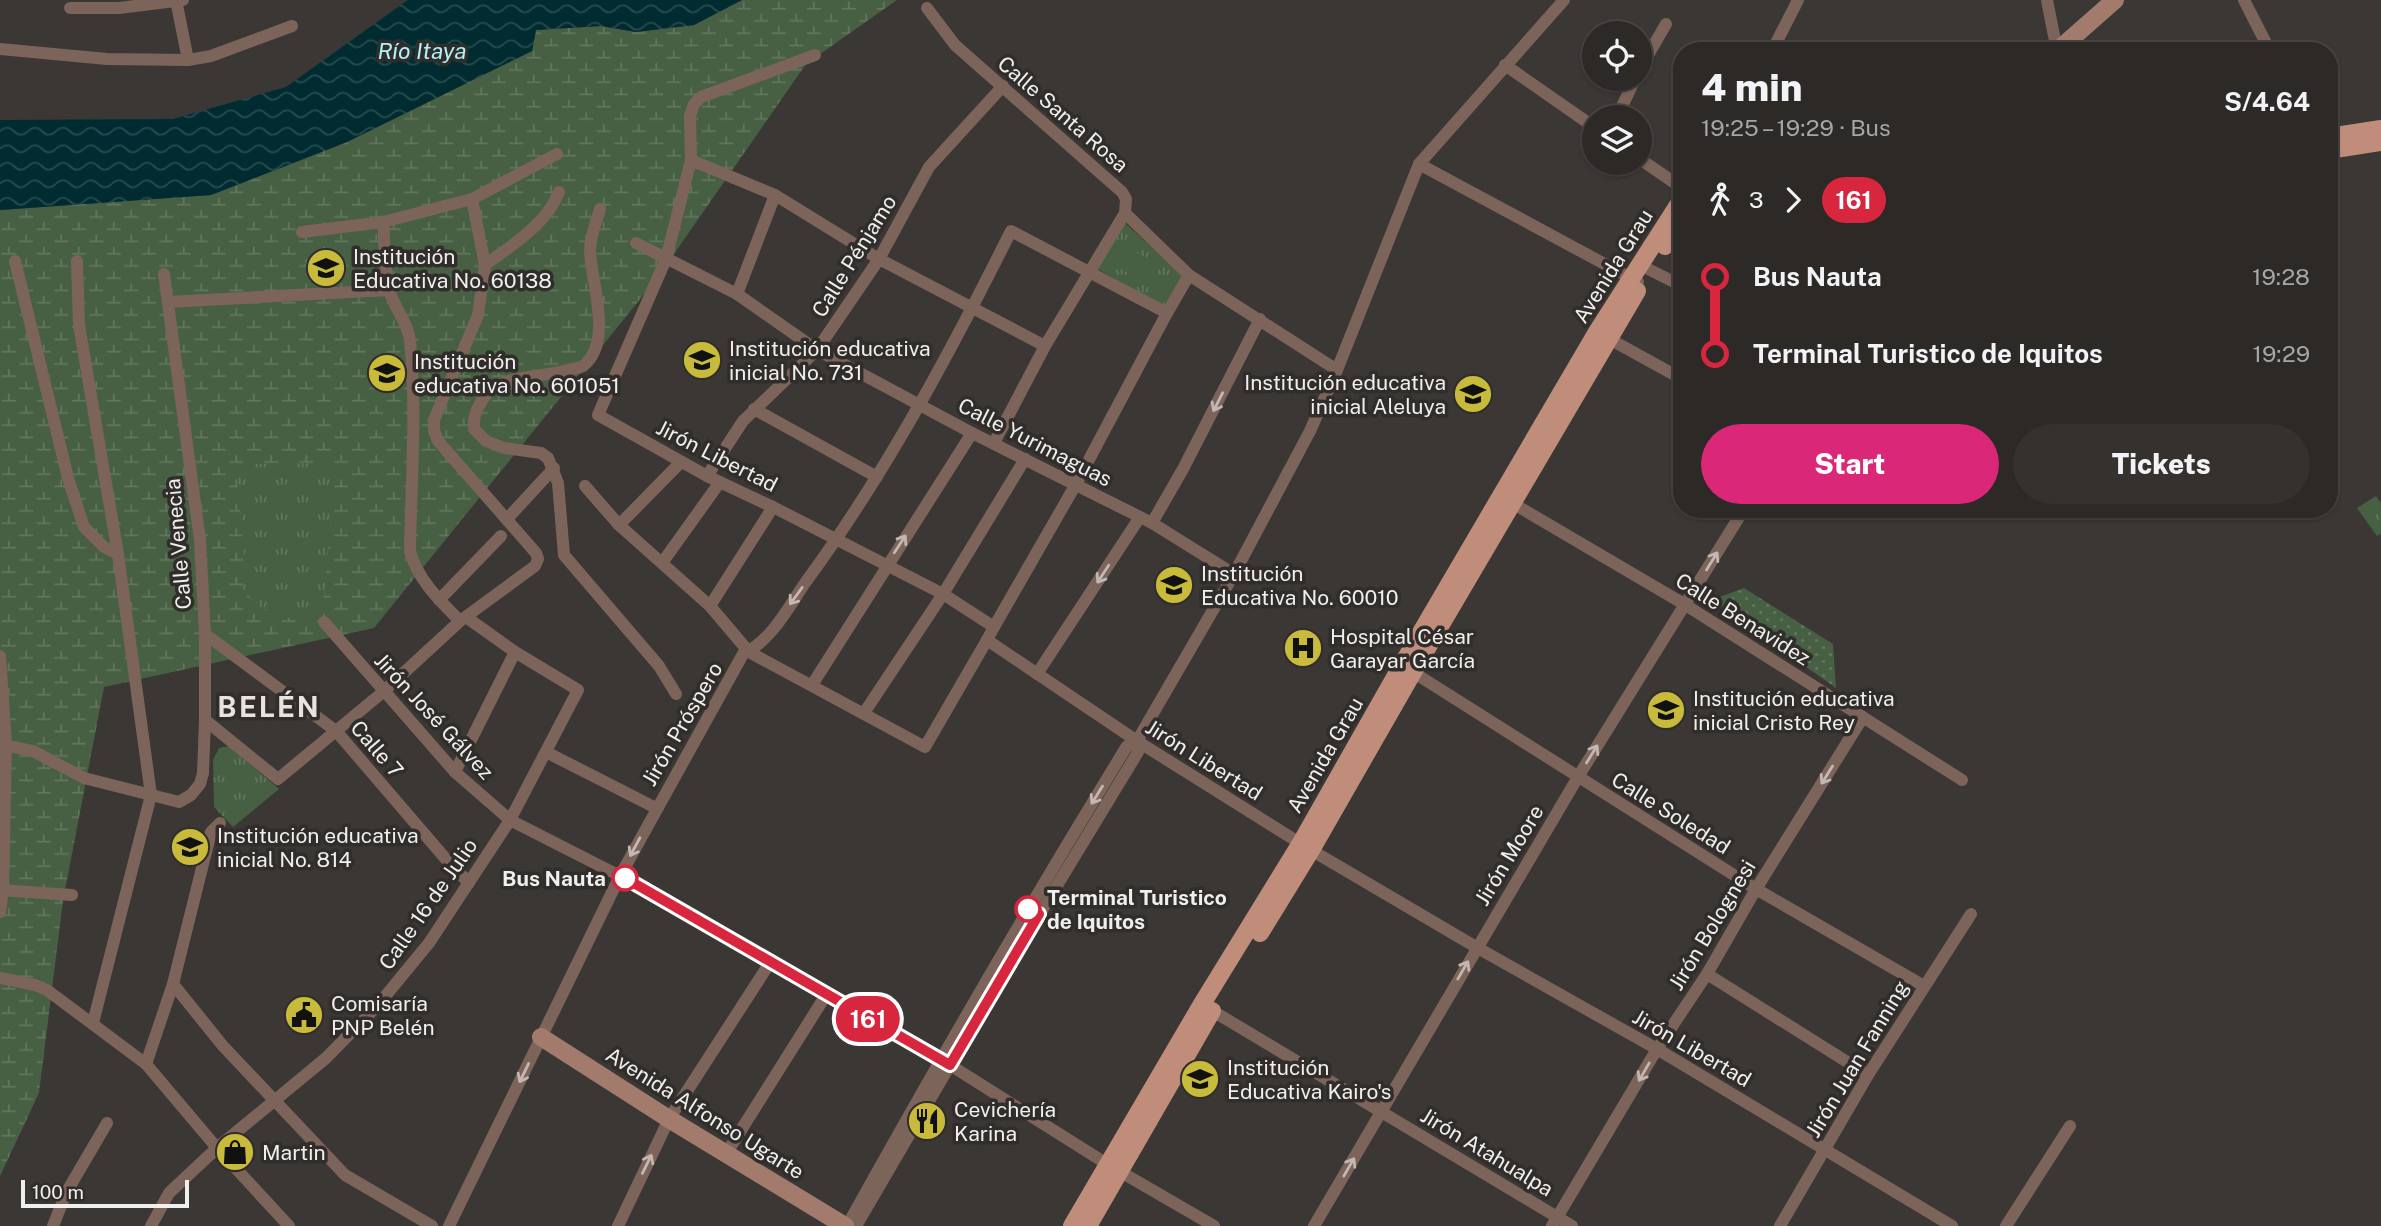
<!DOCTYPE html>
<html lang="en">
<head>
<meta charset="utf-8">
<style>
  body { margin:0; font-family:"Public Sans",sans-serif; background:#34312f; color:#f1f3f6; height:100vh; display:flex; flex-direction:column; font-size:26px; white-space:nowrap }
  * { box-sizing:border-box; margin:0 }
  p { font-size:23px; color:#a6a6a7 }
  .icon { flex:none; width:38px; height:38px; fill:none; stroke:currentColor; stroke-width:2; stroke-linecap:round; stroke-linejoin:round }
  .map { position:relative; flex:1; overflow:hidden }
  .panel { position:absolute; left:1673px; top:42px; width:665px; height:476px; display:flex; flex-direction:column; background:#2c2927; border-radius:28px; box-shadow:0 2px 5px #0004,0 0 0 2px #484544 }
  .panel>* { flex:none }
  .badge { padding:0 14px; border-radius:23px; font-size:24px; line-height:46px }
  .tools { position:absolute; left:1582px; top:21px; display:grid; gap:14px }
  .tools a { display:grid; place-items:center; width:70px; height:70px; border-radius:50%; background:#2c2927; box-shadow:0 2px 5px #0004,0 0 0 2px #484544; font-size:35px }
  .scale { position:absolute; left:21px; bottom:18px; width:168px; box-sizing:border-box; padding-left:7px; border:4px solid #f0efed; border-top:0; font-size:19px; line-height:24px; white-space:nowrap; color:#f0efed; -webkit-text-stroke:5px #302d2a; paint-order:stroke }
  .map>.badge { position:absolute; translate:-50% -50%; box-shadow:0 0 0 4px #fff }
  .legs { display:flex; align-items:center; gap:10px; height:77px; padding:0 28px; font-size:23px }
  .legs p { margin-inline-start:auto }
  .summary { display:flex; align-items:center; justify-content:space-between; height:119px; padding:0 28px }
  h1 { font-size:38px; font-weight:800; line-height:52px }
  .action { display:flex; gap:14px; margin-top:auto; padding:14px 28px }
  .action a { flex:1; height:80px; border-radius:42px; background:#db2777; color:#fff; font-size:28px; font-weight:800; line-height:80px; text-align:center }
  .action a+a { background:#34312f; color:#f1f3f6 }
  ul { padding:0 28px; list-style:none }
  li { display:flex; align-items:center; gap:24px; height:77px; font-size:26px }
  li i { display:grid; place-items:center; width:10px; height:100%; margin:0 9px; background:currentColor }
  li i::after { content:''; width:18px; height:18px; margin:-9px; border:5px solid; border-radius:50%; background:#2c2927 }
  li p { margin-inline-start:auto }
  li:first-child i { background:linear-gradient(#0000 50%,currentColor 0) }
  li:last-child i { background:linear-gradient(currentColor 50%,#0000 0) }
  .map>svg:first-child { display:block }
  .grass { fill:url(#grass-dots) }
  .wetland { fill:url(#wetland-marsh) }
  .park { fill:url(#park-tufts) }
  .pitch { fill:#475f43 }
  .water { fill:url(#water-waves) }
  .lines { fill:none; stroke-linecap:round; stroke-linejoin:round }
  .minor { stroke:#7d645b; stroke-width:12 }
  .secondary { stroke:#a37b6d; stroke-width:18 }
  .primary { stroke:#c08d7b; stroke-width:18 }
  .oneway { stroke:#c2b7b3 }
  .line-1-casing { stroke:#fff; stroke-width:16 }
  .line-1 { stroke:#d7263d; stroke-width:10 }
  .stop-1-dot { fill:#fff; stroke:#d7263d; stroke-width:3.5 }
  .labels { text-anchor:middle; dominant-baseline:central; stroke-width:7; stroke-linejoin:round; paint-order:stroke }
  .street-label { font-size:21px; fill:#f0efed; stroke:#302d2a }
  .poi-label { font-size:21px; fill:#f0efed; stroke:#302d2a; text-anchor:start }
  .stop-label { font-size:21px; font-weight:bold; fill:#f0efed; stroke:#302d2a; text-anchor:end }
  .water-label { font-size:23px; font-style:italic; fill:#b1f2f9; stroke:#302d2a }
  .district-label { font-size:28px; font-weight:bold; letter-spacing:2px; fill:#e6e3e0; stroke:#302d2a }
</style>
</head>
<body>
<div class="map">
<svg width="2381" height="1226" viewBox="0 0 2381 1226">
  <defs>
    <pattern id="grass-dots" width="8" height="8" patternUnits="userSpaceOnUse" patternTransform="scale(1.75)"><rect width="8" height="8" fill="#475f43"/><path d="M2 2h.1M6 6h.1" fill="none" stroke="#62765e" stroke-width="1.8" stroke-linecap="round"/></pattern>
    <pattern id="wetland-marsh" width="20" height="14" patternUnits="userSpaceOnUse" patternTransform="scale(1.75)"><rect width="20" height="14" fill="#475f43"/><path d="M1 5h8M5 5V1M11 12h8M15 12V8" fill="none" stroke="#62765e"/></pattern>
    <pattern id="park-tufts" width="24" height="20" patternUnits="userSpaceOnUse" patternTransform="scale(1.75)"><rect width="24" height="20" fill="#475f43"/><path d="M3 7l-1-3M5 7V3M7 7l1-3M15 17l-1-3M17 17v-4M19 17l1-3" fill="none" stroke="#62765e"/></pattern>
    <pattern id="water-waves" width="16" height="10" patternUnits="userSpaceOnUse" patternTransform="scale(1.75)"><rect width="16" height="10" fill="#002c31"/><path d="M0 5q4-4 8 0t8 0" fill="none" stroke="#264b4f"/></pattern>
  </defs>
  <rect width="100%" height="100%" fill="#3a3734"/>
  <path class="grass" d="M1744,588L1833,644L1836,688L1711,600Z"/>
  <path class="wetland" d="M742,0H897L806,64L658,277L374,628L104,687L63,901L39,1093L0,1176V210L211,195L347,142L532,51L536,30L601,26L636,32L694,25Z"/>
  <g class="park">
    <path d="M1124,222L1183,276L1164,307L1096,268Z"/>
    <path d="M335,463L324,597L307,625L260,607L243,590L244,552L236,464Z"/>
    <path d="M2376,496L2381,503V534L2377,536L2357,508Z"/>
    <path d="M229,746L279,789L233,827L214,807L213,760L219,748Z"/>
  </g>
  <path class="pitch" d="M1123,246L1161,265L1152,284L1113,265Z"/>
  <path class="water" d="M408,0H742L694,25L636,32L601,26L536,30L532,51L347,142L211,195L0,210V120L173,119L286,87Z"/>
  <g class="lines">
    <g class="minor">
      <path d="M176,0L188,60"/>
      <path d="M2047,0L2057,51"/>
      <path d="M2244,0L2270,51"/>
      <path d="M70,8H119L183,0"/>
      <path d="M927,8L955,45L1122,192L1126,199L1125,213L1189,275L1337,370"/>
      <path d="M0,49L107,59L188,60L211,56L292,26"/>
      <path d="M1772,51L1798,0"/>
      <path d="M815,55L701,97L694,104L690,116L691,160L666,259L598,415L707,476L773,507L943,594L994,627L987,640L1137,741L1311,850L1476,947L1657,1049L1952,1226"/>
      <path d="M1505,65L1594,127"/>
      <path d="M1640,69L1666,24"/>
      <path d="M1617,117L1635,79"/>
      <path d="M1640,159L1682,188"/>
      <path d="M691,160L775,195L879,259L1045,346"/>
      <path d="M1419,164L1638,282"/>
      <path d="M600,209C596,223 590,236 590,251C591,282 614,342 583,366C580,368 576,368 572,369C546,378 498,373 483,399C476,410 473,416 474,429L486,441L504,448L541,453L548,458L558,483L564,555L659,666L676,694"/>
      <path d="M383,222C385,244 384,271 390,292C395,310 408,322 410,341C417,409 411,483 410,551C417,579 440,601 460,621"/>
      <path d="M302,232L383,222L472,199L557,154"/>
      <path d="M636,243L737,294L817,350L972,433L1152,523L1234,574"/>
      <path d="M15,261L68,478L84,527L104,547L118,554"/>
      <path d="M77,261L79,325L118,554L151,795L93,1023"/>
      <path d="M485,265C512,245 546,225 559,192"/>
      <path d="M1640,265L1682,286"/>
      <path d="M737,294L775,195"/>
      <path d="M168,302L389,290"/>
      <path d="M1604,336L1682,379"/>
      <path d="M754,409L877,477"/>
      <path d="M994,443L1045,346L1125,213"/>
      <path d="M707,476L743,421L817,350L879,259L929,167L1003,86"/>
      <path d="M585,486L619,525L710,606L749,652L925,747L987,640"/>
      <path d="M1507,500L1684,604L1962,780"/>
      <path d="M507,519L554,468"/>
      <path d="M1152,523L1183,469L1260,319"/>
      <path d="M619,525L681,462"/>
      <path d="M662,563L720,482"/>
      <path d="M439,600L501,536"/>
      <path d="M710,606L773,507"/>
      <path d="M324,622L455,772L510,820L620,876L771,961L826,995L950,1065L1107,1164L1214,1226"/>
      <path d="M994,627L1076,484L1167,313L1189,275"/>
      <path d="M205,634L336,731L445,858L469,883"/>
      <path d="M0,656L6,744L3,890L0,912"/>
      <path d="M1408,669L1756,889L1924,986"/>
      <path d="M1037,674L1140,517"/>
      <path d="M812,685L972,433"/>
      <path d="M864,713L943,594L1025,459"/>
      <path d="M205,720L278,779L383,692L460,621L535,566L538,559L536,553L438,441L434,431V420L478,315L485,265L472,199"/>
      <path d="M1137,741L1234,574L1310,431L1337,370L1419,164L1564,0"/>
      <path d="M0,744L33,751L84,778L179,802L191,795L200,784L203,773L205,720V634L200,540L164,274"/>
      <path d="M546,752L656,808"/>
      <path d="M455,772L515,652"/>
      <path d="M0,890L72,895"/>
      <path d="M1707,974L1868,1075"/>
      <path d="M0,978L35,985L47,990L146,1064L217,1148L289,1226"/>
      <path d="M173,984L223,1046L345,1175L432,1226"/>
      <path d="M1206,1007L1572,1226"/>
      <path d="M146,1064L173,984L211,832L220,823"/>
      <path d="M726,1154L826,995"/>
      <path d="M53,1226L66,1193L107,1123"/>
      <path d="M151,1226L169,1193L217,1148L326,1058L378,1005L429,943L510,820L578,690L515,652L466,617"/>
      <path d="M449,1226L620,876L743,654C771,641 788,608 805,583C886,473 950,353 1011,231L1167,313"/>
      <path d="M618,1226L669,1119L771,961"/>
      <path d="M847,1226C937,1064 1030,904 1127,746L1137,741"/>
      <path d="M856,1226L1005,971L1138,752L1137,741"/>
      <path d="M1314,1226L1578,777L1744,509"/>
      <path d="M1552,1226L1657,1049L1707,974L1756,889L1863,717"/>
      <path d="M1780,1226L1868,1075L1971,914"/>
      <path d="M2006,1226L2070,1126"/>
    </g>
    <g class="secondary">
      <path d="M2057,51L2115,0"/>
      <path d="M541,1037L669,1119L845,1226"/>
    </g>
    <g class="primary">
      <path d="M2329,137L2381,129"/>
      <path d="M2329,150L2381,142"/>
      <path d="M1665,246L1682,223"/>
      <path d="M1260,933L1311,850L1413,672L1637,291"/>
      <path d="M1072,1226L1202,1004L1301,843L1402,665L1597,332L1682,199"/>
      <path d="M1088,1226L1212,1011"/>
    </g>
  </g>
  <defs><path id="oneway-shaft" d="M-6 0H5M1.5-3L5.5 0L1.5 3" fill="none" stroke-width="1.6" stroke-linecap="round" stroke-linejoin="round" transform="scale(1.75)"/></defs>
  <g class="oneway">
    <use href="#oneway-shaft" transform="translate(1218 402) rotate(117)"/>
    <use href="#oneway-shaft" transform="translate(900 544) rotate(-57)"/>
    <use href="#oneway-shaft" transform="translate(1712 561) rotate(-58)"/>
    <use href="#oneway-shaft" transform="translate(1103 574) rotate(123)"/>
    <use href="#oneway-shaft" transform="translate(796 596) rotate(126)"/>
    <use href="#oneway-shaft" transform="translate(1592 754) rotate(-58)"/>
    <use href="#oneway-shaft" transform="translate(1827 775) rotate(122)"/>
    <use href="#oneway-shaft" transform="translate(1097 795) rotate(122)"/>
    <use href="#oneway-shaft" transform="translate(635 847) rotate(118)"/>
    <use href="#oneway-shaft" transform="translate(1463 970) rotate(-60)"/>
    <use href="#oneway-shaft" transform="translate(1644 1072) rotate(120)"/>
    <use href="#oneway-shaft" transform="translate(524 1073) rotate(116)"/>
    <use href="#oneway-shaft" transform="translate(647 1164) rotate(-64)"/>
    <use href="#oneway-shaft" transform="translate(1349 1167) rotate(-60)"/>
  </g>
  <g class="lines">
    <g class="line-1-casing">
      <path id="line-1" d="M625,878L950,1065L1039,914L1028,909"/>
    </g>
    <use href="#line-1" class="line-1"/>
  </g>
  <defs>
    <g id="school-disc" transform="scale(2.0125)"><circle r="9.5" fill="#c8bb3b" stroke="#302d2a"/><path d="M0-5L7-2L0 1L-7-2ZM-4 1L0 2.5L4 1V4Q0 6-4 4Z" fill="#111"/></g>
    <g id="hospital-disc" transform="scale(2.0125)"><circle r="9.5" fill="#c8bb3b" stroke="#302d2a"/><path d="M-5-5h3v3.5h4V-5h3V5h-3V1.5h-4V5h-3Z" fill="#111"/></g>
    <g id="civic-disc" transform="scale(2.0125)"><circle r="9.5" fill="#c8bb3b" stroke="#302d2a"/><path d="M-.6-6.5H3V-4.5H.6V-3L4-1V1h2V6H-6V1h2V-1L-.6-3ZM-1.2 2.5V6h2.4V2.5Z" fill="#111"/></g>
    <g id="restaurant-disc" transform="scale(2.0125)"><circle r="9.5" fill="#c8bb3b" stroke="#302d2a"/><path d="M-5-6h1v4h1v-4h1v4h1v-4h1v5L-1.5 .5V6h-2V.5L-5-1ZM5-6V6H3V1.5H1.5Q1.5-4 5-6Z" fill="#111"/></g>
    <g id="shop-disc" transform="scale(2.0125)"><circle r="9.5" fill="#c8bb3b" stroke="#302d2a"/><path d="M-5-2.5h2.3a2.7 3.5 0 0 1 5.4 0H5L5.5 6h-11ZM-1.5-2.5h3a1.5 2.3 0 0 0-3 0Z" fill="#111"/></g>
  </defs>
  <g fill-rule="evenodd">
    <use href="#school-disc" x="326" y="268"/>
    <use href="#school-disc" x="702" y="360"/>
    <use href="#school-disc" x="387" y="373"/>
    <use href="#school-disc" x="1473" y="394"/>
    <use href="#school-disc" x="1174" y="585"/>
    <use href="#hospital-disc" x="1303" y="648"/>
    <use href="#school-disc" x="1666" y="710"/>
    <use href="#school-disc" x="190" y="847"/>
    <use href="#civic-disc" x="304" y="1015"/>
    <use href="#school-disc" x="1200" y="1079"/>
    <use href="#restaurant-disc" x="927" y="1121"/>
    <use href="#shop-disc" x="235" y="1152"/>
  </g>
  <g class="stop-1-dot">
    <circle cx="625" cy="878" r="12"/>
    <circle cx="1028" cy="909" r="12"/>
  </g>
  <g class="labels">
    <g class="street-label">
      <text transform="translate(1063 114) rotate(41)">Calle Santa Rosa</text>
      <text transform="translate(854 256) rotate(-58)">Calle Pénjamo</text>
      <text transform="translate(1613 266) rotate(-58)">Avenida Grau</text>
      <text transform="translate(1035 442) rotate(27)">Calle Yurimaguas</text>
      <text transform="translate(717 456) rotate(27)">Jirón Libertad</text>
      <text transform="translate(178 544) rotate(-95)">Calle Venecia</text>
      <text transform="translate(1743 619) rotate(32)">Calle Benavidez</text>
      <text transform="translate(434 716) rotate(47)">Jirón José Gálvez</text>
      <text transform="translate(682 724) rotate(-60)">Jirón Próspero</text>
      <text transform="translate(377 749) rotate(49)">Calle 7</text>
      <text transform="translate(1325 755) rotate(-60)">Avenida Grau</text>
      <text transform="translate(1204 760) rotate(32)">Jirón Libertad</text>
      <text transform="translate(1671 813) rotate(32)">Calle Soledad</text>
      <text transform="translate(1509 855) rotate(-59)">Jirón Moore</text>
      <text transform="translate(428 904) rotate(-55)">Calle 16 de Julio</text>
      <text transform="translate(1712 925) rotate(-59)">Jirón Bolognesi</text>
      <text transform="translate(1692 1048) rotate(30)">Jirón Libertad</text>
      <text transform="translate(1857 1059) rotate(-59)">Jirón Juan Fanning</text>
      <text transform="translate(705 1113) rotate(32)">Avenida Alfonso Ugarte</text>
      <text transform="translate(1487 1152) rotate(31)">Jirón Atahualpa</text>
    </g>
    <g class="poi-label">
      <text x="353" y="256">Institución<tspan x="353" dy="24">Educativa No. 60138</tspan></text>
      <text x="729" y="348">Institución educativa<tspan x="729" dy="24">inicial No. 731</tspan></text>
      <text x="414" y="361">Institución<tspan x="414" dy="24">educativa No. 601051</tspan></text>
      <text x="1446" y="382" text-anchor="end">Institución educativa<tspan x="1446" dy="24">inicial Aleluya</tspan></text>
      <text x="1201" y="573">Institución<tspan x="1201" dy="24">Educativa No. 60010</tspan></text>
      <text x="1330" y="636">Hospital César<tspan x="1330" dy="24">Garayar García</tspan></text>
      <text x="1693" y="698">Institución educativa<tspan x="1693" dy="24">inicial Cristo Rey</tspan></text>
      <text x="217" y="835">Institución educativa<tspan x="217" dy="24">inicial No. 814</tspan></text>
      <text x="331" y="1003">Comisaría<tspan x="331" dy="24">PNP Belén</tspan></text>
      <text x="1227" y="1067">Institución<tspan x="1227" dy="24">Educativa Kairo's</tspan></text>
      <text x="954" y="1109">Cevichería<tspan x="954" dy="24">Karina</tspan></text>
      <text x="262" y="1152">Martin</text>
    </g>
    <g class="stop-label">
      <text x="606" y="878">Bus Nauta</text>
      <text x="1047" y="897" text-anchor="start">Terminal Turistico<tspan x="1047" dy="24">de Iquitos</tspan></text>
    </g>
    <g class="water-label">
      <text x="422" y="50">Río Itaya</text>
    </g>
    <g class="district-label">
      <text x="269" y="706">BELÉN</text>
    </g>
  </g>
</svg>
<div class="tools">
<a><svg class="icon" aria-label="locate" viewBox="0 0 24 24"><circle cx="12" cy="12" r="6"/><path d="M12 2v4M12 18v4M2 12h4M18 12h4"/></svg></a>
<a><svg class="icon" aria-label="layers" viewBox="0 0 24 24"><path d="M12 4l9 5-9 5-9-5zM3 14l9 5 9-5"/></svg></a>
</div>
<div class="scale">100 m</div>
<b class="badge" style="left:868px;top:1019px;background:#d7263d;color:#fff">161</b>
<section class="panel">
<div class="summary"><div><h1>4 min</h1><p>19:25 – 19:29 · Bus</p></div><b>S/4.64</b></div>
<div class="legs"><svg class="icon" aria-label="walk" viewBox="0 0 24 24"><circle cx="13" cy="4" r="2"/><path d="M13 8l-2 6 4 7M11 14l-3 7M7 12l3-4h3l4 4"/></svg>3<svg class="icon" aria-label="forward" viewBox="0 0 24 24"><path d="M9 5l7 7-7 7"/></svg><b class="badge" style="background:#d7263d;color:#fff">161</b></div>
<ul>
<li><i style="color:#d7263d"></i><b>Bus Nauta</b><p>19:28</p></li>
<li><i style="color:#d7263d"></i><b>Terminal Turistico de Iquitos</b><p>19:29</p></li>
</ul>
<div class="action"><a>Start</a><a>Tickets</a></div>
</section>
</div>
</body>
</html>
